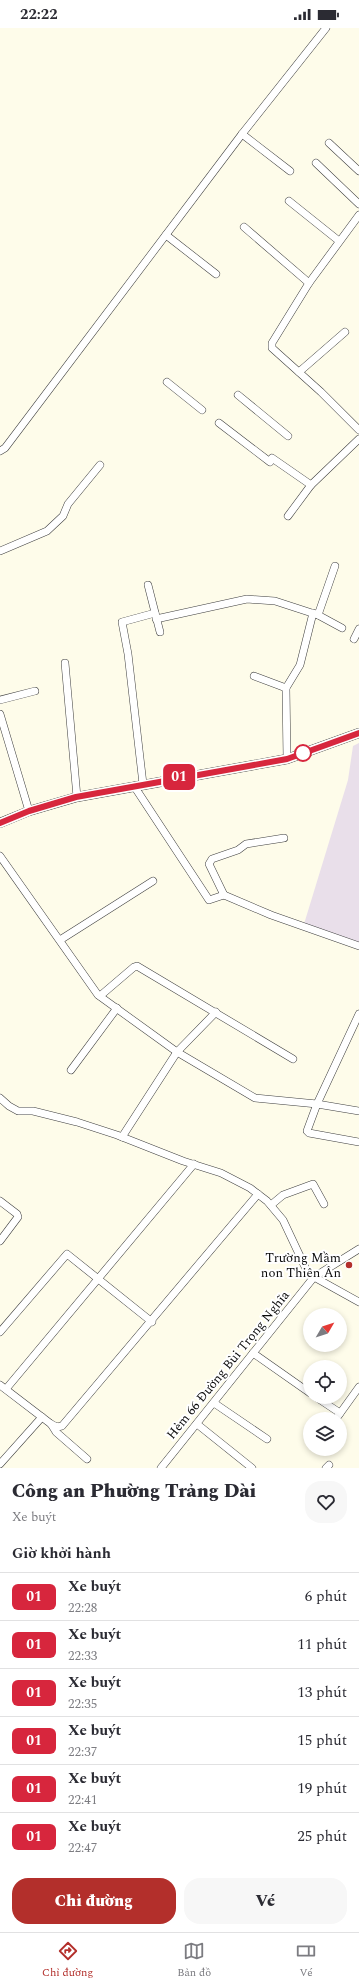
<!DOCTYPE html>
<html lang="vi">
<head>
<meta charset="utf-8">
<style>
  body { margin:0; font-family:Spectral,serif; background:#f7f7f7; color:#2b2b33; height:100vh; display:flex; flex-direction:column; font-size:15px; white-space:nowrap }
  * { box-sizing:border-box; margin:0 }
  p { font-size:13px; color:#7c7c81 }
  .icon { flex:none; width:22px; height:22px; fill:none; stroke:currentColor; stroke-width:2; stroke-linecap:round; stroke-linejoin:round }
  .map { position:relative; height:1440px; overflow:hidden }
  .drawer { display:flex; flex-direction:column; background:#fff; flex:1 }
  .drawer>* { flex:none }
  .badge { padding:0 8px; border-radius:6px; font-size:14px; line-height:26px }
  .needle { width:26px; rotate:51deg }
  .fabs { position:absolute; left:303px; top:1280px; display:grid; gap:8px }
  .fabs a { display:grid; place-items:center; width:44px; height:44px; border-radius:50%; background:#fff; box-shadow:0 2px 6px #0003; font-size:20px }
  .map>.badge { position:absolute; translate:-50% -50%; box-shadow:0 0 0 2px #fff }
  h2 { padding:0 12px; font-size:15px; line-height:36px }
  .round { display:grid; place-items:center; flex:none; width:42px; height:42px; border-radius:16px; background:#f7f7f7 }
  .overview { display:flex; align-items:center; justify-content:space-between; height:68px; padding:0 12px }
  h1 { font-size:19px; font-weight:800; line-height:30px }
  .cta { display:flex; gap:8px; margin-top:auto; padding:8px 12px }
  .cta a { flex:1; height:46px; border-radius:16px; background:#b32f2b; color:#fff; font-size:16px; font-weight:800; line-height:46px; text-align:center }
  .cta a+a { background:#f7f7f7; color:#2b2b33 }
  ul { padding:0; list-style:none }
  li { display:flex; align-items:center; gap:12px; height:48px; padding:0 12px; border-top:1px solid #e1e1e2 }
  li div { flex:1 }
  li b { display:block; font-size:15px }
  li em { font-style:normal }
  li .badge { min-width:44px; font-weight:700; text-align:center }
  .status { display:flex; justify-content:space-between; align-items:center; height:28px; padding:0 20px; background:#fff; direction:ltr }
  .status svg { height:11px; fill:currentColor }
  .dock { display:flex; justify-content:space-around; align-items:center; height:56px; border-top:1px solid #e1e1e2; background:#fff; font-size:11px; color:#7c7c81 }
  .dock a { display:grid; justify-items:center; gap:2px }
  .dock .on { color:#b32f2b }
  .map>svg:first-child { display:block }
  .industrial { fill:#e9dfea }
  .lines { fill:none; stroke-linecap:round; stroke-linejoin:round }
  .minor-casing { stroke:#3e3e3e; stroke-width:8 }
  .tertiary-casing { stroke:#3e3e3e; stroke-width:10 }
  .minor { stroke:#fff; stroke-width:7 }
  .tertiary { stroke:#fff; stroke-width:9 }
  .line-casing { stroke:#fff; stroke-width:9 }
  .line { stroke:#d7263d; stroke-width:6 }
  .stop-dot { fill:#fff; stroke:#d7263d; stroke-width:2 }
  .poi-dot { fill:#b32f2b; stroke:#fff; stroke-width:1.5 }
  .labels { text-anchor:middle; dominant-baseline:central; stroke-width:4; stroke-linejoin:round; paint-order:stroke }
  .poi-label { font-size:13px; fill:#0b0b0b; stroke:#fff; text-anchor:end }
  .street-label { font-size:13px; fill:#0b0b0b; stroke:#fff }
</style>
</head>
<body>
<div class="status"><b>22:22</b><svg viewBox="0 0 49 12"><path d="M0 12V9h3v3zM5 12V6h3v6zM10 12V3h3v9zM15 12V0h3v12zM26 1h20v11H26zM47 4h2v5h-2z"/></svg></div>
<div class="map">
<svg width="359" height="1440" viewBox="0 0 359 1440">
  <rect width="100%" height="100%" fill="#fefcea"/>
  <path class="industrial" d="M359,715V915L304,896L348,752L353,718Z"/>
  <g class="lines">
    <g class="minor-casing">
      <g id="minor">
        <path d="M242,106L290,143"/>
        <path d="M329,115L359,143"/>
        <path d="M316,135L359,176"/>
        <path d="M289,173L339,213"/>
        <path d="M359,187L309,255L272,315V320L321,364L359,402"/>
        <path d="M244,199L309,255"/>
        <path d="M166,207L216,246"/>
        <path d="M299,344L345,304"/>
        <path d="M167,354L202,382"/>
        <path d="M238,367L288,408"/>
        <path d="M219,395L270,434"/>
        <path d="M0,423L5,420L242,106L326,0"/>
        <path d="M272,430L311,457L359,411"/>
        <path d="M288,488L311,457"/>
        <path d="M0,523L47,503L63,488L68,476L100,437"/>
        <path d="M148,557L160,604"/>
        <path d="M318,587L335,538"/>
        <path d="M156,591L247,571L275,573L318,587L342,600"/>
        <path d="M354,611L359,601"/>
        <path d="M65,635L77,769"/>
        <path d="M254,648L286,660"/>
        <path d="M0,672L35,663"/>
        <path d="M0,686L29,783"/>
        <path d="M287,731L286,660L300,637L313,585"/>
        <path d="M143,756L128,626L122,594L155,585"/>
        <path d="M134,758L209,872L224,867L271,887L359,918"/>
        <path d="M0,828L98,967L177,1024L255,1070L317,1076L359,1083"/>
        <path d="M224,867L209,836L212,831L238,822L246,816L284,810"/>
        <path d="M60,912L153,853"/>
        <path d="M100,968L134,939L137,938L293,1031"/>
        <path d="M359,986L317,1076L307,1103L309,1105L359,1114"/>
        <path d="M71,1042L117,980"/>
        <path d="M0,1070L9,1078L18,1083H33L77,1094L117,1107L183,1133L221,1145L250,1160L267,1173L283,1192L307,1243L314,1249L359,1274"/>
        <path d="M122,1109L177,1024L216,984"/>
        <path d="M0,1173L17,1186L18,1189L0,1213"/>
        <path d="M271,1177L283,1167L313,1156L324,1176"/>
        <path d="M0,1304L67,1226L152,1294"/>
        <path d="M253,1325L310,1365"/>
        <path d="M0,1357L51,1396L57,1399L62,1398L258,1166"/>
        <path d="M6,1361L194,1136"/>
        <path d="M316,1369L340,1385"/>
        <path d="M214,1375L267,1411"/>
        <path d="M336,1391L359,1359"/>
        <path d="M51,1396L56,1404L87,1431"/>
        <path d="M197,1396L252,1440"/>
        <path d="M0,1436L42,1389"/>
        <path d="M161,1440L314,1249L359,1221"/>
        <path d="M326,1440L329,1437"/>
      </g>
    </g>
    <g class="tertiary-casing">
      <path id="tertiary" d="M0,795L29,783L77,769L287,731L359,705"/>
    </g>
    <use href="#minor" class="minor"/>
    <use href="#tertiary" class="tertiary"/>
  </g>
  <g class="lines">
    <g class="line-casing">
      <path id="line" d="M0,795L29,783L76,769L287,731L359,705"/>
    </g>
    <use href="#line" class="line"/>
  </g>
  <circle class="stop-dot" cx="303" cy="725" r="8"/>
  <circle class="poi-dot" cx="349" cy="1237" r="4"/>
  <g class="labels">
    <g class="poi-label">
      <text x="341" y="1230">Trường Mầm<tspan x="341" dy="15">non Thiên Ân</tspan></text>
    </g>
    <g class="street-label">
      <text transform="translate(228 1337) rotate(-51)">Hẻm 66 Đường Bùi Trọng Nghĩa</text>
    </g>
  </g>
</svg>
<div class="fabs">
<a><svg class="needle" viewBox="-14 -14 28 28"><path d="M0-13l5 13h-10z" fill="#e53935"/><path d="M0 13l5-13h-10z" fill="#7c7c81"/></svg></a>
<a><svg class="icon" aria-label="locate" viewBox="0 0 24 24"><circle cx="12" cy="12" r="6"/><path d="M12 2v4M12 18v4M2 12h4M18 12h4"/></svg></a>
<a><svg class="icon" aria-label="layers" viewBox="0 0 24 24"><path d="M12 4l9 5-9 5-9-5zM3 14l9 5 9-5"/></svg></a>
</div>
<b class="badge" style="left:179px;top:749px;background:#d7263d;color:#fff">01</b>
</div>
<section class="drawer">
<div class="overview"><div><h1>Công an Phường Trảng Dài</h1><p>Xe buýt</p></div><a class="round"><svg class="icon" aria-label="heart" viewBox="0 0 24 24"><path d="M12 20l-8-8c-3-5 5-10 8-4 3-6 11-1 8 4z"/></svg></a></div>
<h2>Giờ khởi hành</h2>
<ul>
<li><span class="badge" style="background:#d7263d;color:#fff">01</span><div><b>Xe buýt</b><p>22:28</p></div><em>6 phút</em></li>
<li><span class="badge" style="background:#d7263d;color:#fff">01</span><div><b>Xe buýt</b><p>22:33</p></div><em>11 phút</em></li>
<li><span class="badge" style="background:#d7263d;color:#fff">01</span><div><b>Xe buýt</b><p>22:35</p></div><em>13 phút</em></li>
<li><span class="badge" style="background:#d7263d;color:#fff">01</span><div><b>Xe buýt</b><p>22:37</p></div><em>15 phút</em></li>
<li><span class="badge" style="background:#d7263d;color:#fff">01</span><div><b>Xe buýt</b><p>22:41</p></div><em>19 phút</em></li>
<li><span class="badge" style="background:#d7263d;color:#fff">01</span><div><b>Xe buýt</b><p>22:47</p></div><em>25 phút</em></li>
</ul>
<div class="cta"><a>Chỉ đường</a><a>Vé</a></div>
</section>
<nav class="dock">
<a class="on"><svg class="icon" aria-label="directions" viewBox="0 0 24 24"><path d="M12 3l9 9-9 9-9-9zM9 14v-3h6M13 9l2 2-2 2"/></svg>Chỉ đường</a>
<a><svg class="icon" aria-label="map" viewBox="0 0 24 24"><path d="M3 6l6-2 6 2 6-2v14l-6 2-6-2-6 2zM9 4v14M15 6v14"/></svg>Bản đồ</a>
<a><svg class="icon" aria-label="tickets" viewBox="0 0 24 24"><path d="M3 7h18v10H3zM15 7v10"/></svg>Vé</a>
</nav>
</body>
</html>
